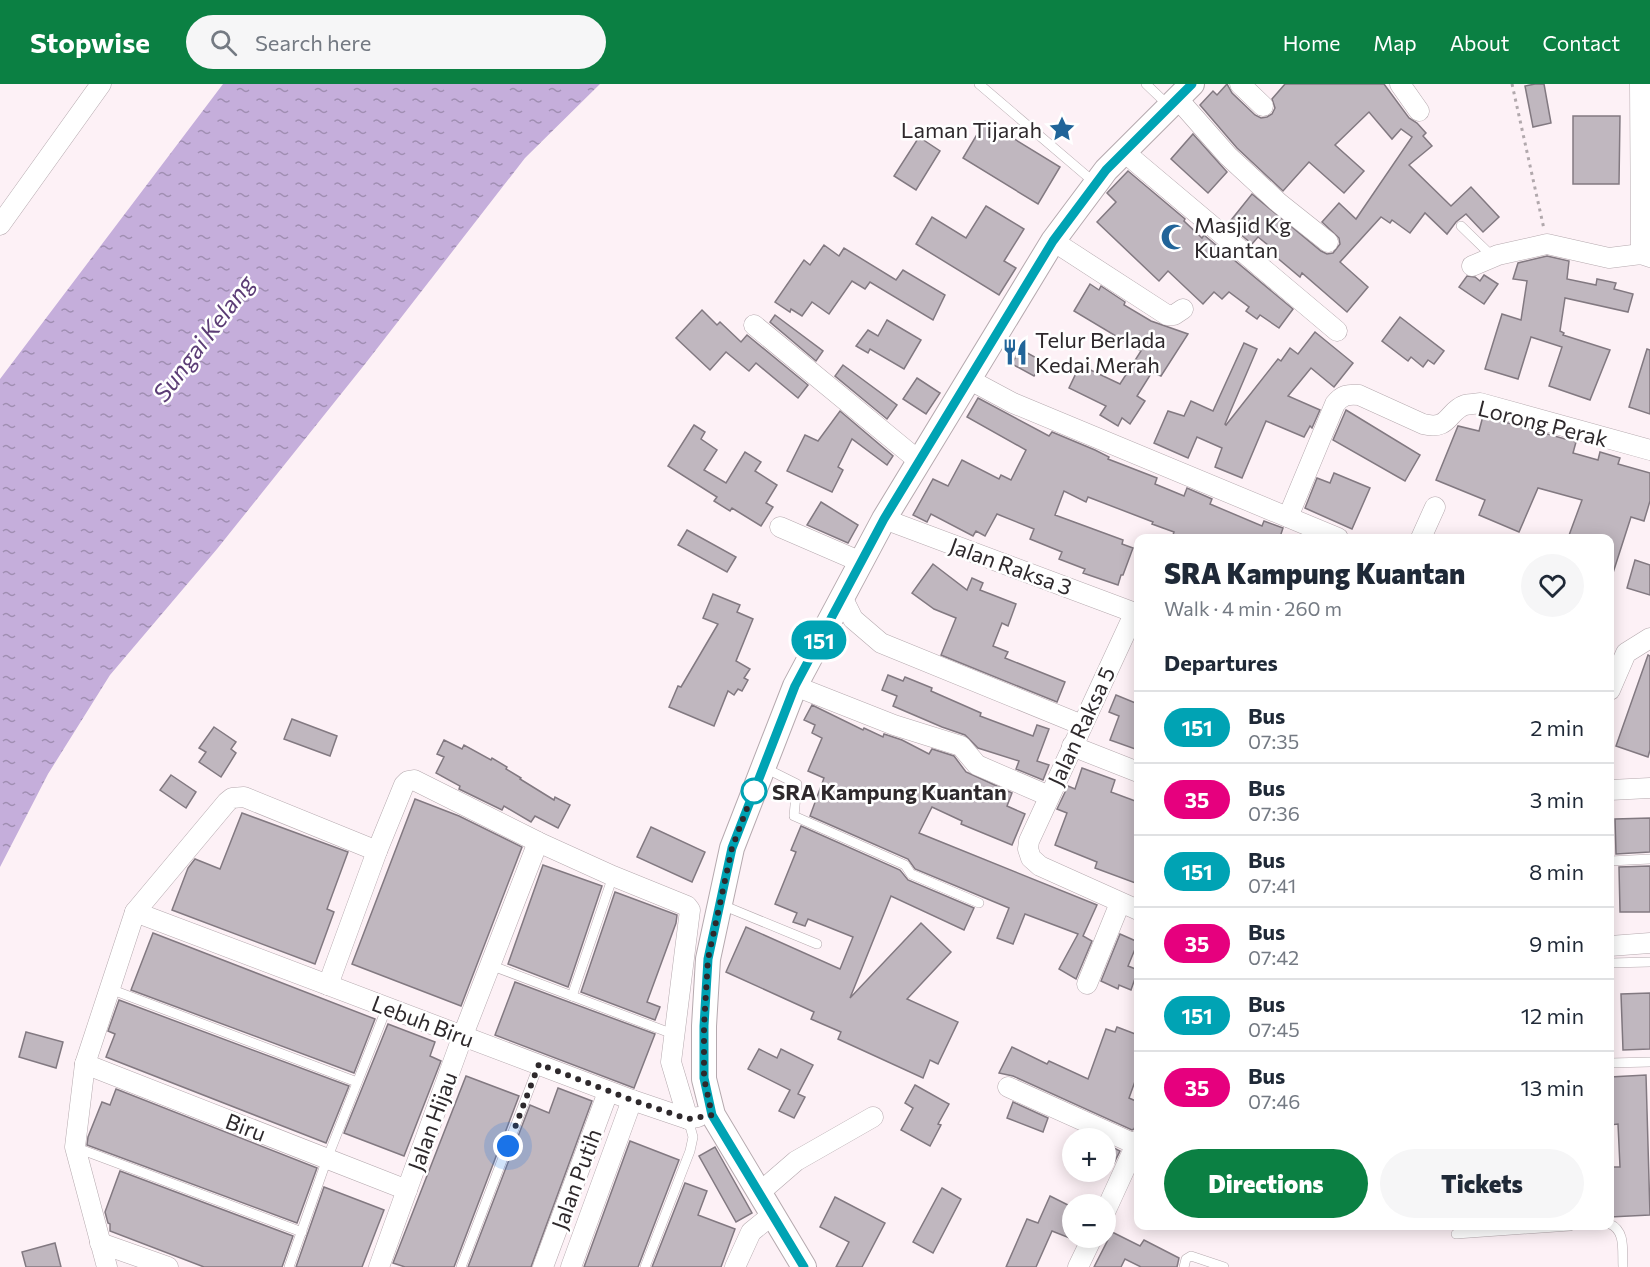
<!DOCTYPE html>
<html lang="en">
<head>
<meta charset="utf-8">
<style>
  body { margin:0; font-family:Commissioner,sans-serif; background:#f6f6f7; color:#1f2937; height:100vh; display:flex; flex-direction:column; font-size:22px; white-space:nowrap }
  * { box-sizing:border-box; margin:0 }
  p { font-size:20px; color:#747a83 }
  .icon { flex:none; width:33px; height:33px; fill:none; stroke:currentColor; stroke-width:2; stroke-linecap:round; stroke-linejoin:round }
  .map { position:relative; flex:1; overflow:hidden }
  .drawer { position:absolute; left:1134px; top:450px; width:480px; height:696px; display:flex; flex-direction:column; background:#fff; border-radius:12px; box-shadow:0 3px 15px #0003 }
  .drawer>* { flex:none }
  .badge { padding:0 12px; border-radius:20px; font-size:21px; line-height:39px }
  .buttons { position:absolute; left:1062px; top:1044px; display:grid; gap:12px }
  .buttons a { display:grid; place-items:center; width:54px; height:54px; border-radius:50%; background:#fff; box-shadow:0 3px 15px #0003; font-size:30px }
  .you { position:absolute; width:30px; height:30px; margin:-15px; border:4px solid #fff; border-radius:50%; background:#1a73e8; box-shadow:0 0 0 9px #1a73e833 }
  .map>.badge { position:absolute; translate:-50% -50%; box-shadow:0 0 0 3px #fff }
  h2 { padding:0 30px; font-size:22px; line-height:54px }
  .round { display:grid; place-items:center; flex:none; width:63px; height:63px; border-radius:32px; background:#f6f6f7 }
  .overview { display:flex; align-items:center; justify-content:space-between; height:102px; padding:0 30px }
  h1 { font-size:28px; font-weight:800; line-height:45px }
  .action { display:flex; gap:12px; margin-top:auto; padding:12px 30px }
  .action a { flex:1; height:69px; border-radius:36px; background:#0b8043; color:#fff; font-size:24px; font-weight:800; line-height:69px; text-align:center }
  .action a+a { background:#f6f6f7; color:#1f2937 }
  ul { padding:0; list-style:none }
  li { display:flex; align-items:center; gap:18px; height:72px; padding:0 30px; border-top:2px solid #e0e1e3 }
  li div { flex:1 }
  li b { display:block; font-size:22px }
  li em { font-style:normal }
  li .badge { min-width:66px; font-weight:700; text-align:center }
  header { display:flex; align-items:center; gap:36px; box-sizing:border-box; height:84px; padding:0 30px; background:#0b8043; color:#fff }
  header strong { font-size:28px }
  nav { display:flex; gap:33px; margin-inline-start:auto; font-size:21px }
  .search { width:420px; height:54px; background:#f6f6f7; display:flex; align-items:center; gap:15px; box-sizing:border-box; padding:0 21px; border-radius:33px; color:#747a83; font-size:22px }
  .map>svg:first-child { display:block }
  .water { fill:url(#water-ripples) }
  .building { fill:#c0b7bf; stroke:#827981; stroke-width:1.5 }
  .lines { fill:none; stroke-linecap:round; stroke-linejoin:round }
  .service-casing { stroke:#b5a9ae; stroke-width:10 }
  .minor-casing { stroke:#b5a9ae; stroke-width:21 }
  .tertiary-casing { stroke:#b5a9ae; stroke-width:26 }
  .path { stroke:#b1a8ac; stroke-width:3; stroke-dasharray:3 4.5; stroke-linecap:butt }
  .service { stroke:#fff; stroke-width:9 }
  .minor { stroke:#fff; stroke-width:20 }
  .tertiary { stroke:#fff; stroke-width:24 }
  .line-casing { stroke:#fff; stroke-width:14 }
  .line { stroke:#00a3b4; stroke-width:9 }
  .walk { stroke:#2e292c; stroke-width:6; stroke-dasharray:0 10.8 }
  .stop-dot { fill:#fff; stroke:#00a3b4; stroke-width:3 }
  .labels { text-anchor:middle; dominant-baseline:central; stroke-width:5; stroke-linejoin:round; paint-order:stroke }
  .poi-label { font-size:22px; fill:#2e292c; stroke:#fff; text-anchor:start }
  .street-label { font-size:22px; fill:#2e292c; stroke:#fff }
  .stop-label { font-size:22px; font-weight:bold; fill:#2e292c; stroke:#fff; text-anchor:start }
  .water-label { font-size:24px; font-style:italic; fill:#5b3c75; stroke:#fff }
</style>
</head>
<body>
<header>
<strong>Stopwise</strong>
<div class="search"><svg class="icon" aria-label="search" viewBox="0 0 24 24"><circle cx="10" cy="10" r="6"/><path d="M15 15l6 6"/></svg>Search here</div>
<nav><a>Home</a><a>Map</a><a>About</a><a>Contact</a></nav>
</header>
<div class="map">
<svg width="1650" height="1183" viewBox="0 0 1650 1183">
  <defs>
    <pattern id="water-ripples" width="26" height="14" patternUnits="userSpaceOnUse" patternTransform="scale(1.5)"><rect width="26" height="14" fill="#c5aedb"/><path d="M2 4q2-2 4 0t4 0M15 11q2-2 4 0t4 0" fill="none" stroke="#a08eb2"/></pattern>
  </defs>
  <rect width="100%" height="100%" fill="#fdf1f6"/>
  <path class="water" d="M223,0H600L525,74L365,280L217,465L110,591L48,690L0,783V295Z"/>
  <g class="building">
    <path d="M1227,0L1232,9L1255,31L1261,34L1267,33L1272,30L1275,24L1272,15L1285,0H1384L1409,34L1417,39L1426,49L1423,52L1432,62L1409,81L1451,122L1471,103L1499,133L1483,148L1466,130L1456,138L1447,150L1425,129L1410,149L1392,136L1390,139L1381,133L1340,178L1368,203L1347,228L1302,189L1300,193L1275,172L1278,169L1258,153L1252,160L1228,140L1252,110L1321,167L1327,170L1333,169L1340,160L1339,154L1322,138L1339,119L1356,135L1412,53L1401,45L1392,55L1369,28L1335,61L1364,87L1344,109L1309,78L1283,107L1237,64L1200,21L1213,7L1217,11Z"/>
    <path d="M1535,0H1544L1551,39L1533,43L1525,2Z"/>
    <path d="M1573,32H1620L1619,100H1573Z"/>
    <path d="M985,37L1060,83L1038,120L963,74Z"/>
    <path d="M1193,50L1227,88L1208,109L1171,75Z"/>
    <path d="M919,53L940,67L916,106L894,92Z"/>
    <path d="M1128,87L1185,135L1184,137L1202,154L1204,151L1293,225L1279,244L1260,231L1257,235L1246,227L1249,223L1229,208L1222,215L1214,208L1203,220L1168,187L1159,197L1097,138L1116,118L1107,109Z"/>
    <path d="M986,122L1024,145L1004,177L1016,184L999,211L916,160L932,133L966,154Z"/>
    <path d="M824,161L839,172L844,164L896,196L903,186L945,211L933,236L870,198L865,205L852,197L829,230L812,218L802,232L791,225L790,228L775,218L804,176L810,181Z"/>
    <path d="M1547,172L1569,177L1567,195L1596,201L1597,195L1616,199L1614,205L1633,210L1628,228L1565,214L1560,247L1564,249L1563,251L1610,266L1590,316L1549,302L1562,263L1531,253L1518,295L1485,285L1502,230L1521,236L1527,197L1513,195L1518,179Z"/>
    <path d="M1484,191L1498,200L1484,220L1459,203L1467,192L1475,193L1480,197Z"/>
    <path d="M1090,200L1099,206L1101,202L1125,218L1124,221L1151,237L1188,250L1161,292L1152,288L1137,312L1145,317L1130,340L1122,334L1118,342L1100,331L1106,322L1069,304L1080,281L1120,300L1141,267L1074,227Z"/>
    <path d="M702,226L717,241L720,238L741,258L747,251L808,301L798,314L756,279L749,287L726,268L710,286L676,254Z"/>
    <path d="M775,231L823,267L816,277L770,238Z"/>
    <path d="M1400,233L1444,267L1434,280L1428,276L1423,283L1411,273L1408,277L1382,257Z"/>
    <path d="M887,236L921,256L904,285L870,265L868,269L856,262L868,246L878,252Z"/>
    <path d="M1315,248L1353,279L1334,303L1311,284L1288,312L1320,326L1312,344L1310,342L1304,353L1266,337L1242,394L1215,383L1222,364L1197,353L1188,374L1154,359L1168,327L1184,332L1191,317L1213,327L1244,259L1257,265L1225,340L1226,341L1278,275L1281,277L1290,264L1298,270Z"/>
    <path d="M1020,265L1042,277L1034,292L1012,280Z"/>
    <path d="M1647,265L1650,266V330L1629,323Z"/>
    <path d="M843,281L897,321L887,335L835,292Z"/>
    <path d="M917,294L940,309L926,330L903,315Z"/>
    <path d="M978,314L1049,352L1052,348L1095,366L1109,373L1108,375L1157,394L1155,400L1184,412L1187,404L1212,415L1210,420L1262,442L1264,437L1283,444L1281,450L1292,454H1172L1174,448L1152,440L1153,438L1088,413L1086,418L1064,407L1055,431L1123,456L1122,460L1133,464L1123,491H1121L1118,501L1083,489L1085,485L1059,475L1062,468L1030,455L1034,445L997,430L985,452L976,447L973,452L931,430L927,438L913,431L933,395L948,402L962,376L999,395L1001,391L1011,396L1026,366L967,333Z"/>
    <path d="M1346,326L1420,371L1405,397L1333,356Z"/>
    <path d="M840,327L893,372L887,381L852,355L838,383L843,386L832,408L787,387L805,351L818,357Z"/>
    <path d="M1483,332L1576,358L1573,369L1598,376L1600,368L1620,374L1618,380L1650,389V417L1644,437L1631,433L1612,492H1610V454H1568L1582,416L1538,404L1519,448L1479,431L1485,416L1436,396L1458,342L1479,347Z"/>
    <path d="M694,341L705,348L701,355L717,366L704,386L726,399L745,368L761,378L755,387L777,401L766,419L773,423L761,442L732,424L730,427L714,417L717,413L668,382Z"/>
    <path d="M1334,389L1370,404L1352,445L1305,424L1317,394L1330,399Z"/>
    <path d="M821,418L858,441L848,459L807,441Z"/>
    <path d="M687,446L736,473L727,488L678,461Z"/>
    <path d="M1635,476L1650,481V511L1627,504Z"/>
    <path d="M933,480L967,506L972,494L983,499L980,506L1016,520L1008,542L1002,539L993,562L1008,568L1005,574L1065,598L1057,618L941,571L956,534L934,525L912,509Z"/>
    <path d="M713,510L740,521L737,528L753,535L736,577L750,585L744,594L748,596L742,607L738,605L734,611L728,607L714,642L669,623L678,602L681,603L718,540L703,534Z"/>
    <path d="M1648,571L1650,572V666L1648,673L1616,662Z"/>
    <path d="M888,591L903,597L905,593L932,604L931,607L981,629L980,632L1033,652L1037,641L1049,645L1037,677L1049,681L1043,696L1016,685L1019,677L978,664L965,651L942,643L893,622L897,612L882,606Z"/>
    <path d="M1116,611L1138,620V666L1110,656L1119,632L1109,628Z"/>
    <path d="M812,621L863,646L864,644L883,653L884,650L902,656L929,670L932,665L954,672L966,688L1012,709L1007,722L1025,730L1012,761L961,740L962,737L932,723L919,749L1097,821L1083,852L1092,857L1076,895L1059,885L1078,850L1025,830L1013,860L997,854L1009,824L915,785L908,775L810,732L824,694L808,687L822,654L812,649L815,641L804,636Z"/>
    <path d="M292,635L337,652L330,672L284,655Z"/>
    <path d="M214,643L236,658L231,665L236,669L221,693L199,678L206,668L199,664Z"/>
    <path d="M444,656L462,665L464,661L491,676L492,674L507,683L506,685L521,694L520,695L554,716L555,713L570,721L558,744L535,732L531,738L504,722L502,726L459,705L460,702L436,689L444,673L437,670Z"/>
    <path d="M1082,684L1115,696L1111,708L1138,718V800L1095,784L1097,778L1055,761L1067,729L1057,725L1068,702L1075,705Z"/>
    <path d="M171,691L196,708L186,724L160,706Z"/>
    <path d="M415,715L459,732L522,763L461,922L352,880Z"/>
    <path d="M242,729L348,768L327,825L334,828L315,880L172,826L188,784L195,775L220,785Z"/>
    <path d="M1650,734V768L1616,770L1615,735Z"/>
    <path d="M801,742L900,786L908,796L974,824L964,846L891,812L850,914L921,839L951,868L907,915L958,938L938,980L930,976L923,994L838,955L841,948L811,935L814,928L726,888L746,843L840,885L853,853L808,835L805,842L793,838L797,829L775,820L796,768L791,766Z"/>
    <path d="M651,743L705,768L692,798L637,773Z"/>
    <path d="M543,781L602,802L568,903L508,880Z"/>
    <path d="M1650,782V828H1620L1619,783Z"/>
    <path d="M615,808L677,831L676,839L647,918L660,923L655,936L581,908Z"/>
    <path d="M153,849L375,935L354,989L131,906Z"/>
    <path d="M1120,850L1138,858L1128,882L1138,886L1131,906L1119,901L1118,905L1101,897Z"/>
    <path d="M515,898L655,950L634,1004L495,951Z"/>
    <path d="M1650,909V965L1623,966L1621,910Z"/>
    <path d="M119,916L349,1002L326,1059L106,973L115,950L108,947Z"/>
    <path d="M388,940L435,958L430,972L441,977L404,1072L344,1049Z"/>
    <path d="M1117,943L1138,951V989L1129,1014L1138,1018V1035L1134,1045L1132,1046L1013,992L999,989L1012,963L1047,980L1049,977L1088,995L1106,945L1115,948Z"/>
    <path d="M26,948L63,958L56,984L19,973Z"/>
    <path d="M759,965L777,974L781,965L813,981L798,1010L805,1013L794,1034L779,1027L790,1006L748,985Z"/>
    <path d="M1646,991L1650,1131L1610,1133V1083H1620L1618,1040L1610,1041V993Z"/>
    <path d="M466,992L519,1012L454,1183H405L393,1179Z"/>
    <path d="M915,1001L949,1020L938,1040L941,1041L930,1062L901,1046L913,1024L905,1019Z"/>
    <path d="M558,1004L592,1017L531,1183H468L530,1021L549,1029Z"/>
    <path d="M116,1005L317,1084L297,1139L87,1061L88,1053L102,1018L110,1021Z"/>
    <path d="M1013,1018L1048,1034L1043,1048L1007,1034Z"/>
    <path d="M630,1057L679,1076L638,1183H584Z"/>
    <path d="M1106,1060L1120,1067L1113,1081L1106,1077Z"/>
    <path d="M715,1063L752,1129L736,1138L699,1072Z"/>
    <path d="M120,1087L293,1152L282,1183H204L110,1147V1140L108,1139L105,1128Z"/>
    <path d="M685,1099L707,1107L698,1131L735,1145L721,1183H652Z"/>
    <path d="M324,1103L384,1126L362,1183H296Z"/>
    <path d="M942,1104L961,1115L933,1169L913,1158Z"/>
    <path d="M1050,1112L1072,1123V1155L1052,1147L1036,1183H1006L1027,1135L1038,1139Z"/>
    <path d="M835,1113L885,1139L862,1183H836L849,1158L820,1143Z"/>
    <path d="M1112,1148L1140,1162L1144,1156L1179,1174L1177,1183H1141L1125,1175L1121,1183H1094Z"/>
    <path d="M55,1159L61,1183H26L22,1168Z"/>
  </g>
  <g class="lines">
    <g class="service-casing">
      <g id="service">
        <path d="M979,0L1095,99"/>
        <path d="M1146,0L1168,21"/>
        <path d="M1461,142L1493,173"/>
        <path d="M765,684L797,700L794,732L905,781L911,790L979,819"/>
        <path d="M1610,777L1650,775"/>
        <path d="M722,821L817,860"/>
        <path d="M1610,879L1650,878"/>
        <path d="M490,881L673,950"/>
        <path d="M110,905L357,998"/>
        <path d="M572,912L613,792"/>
        <path d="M1610,979L1650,978"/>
        <path d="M77,1064L302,1148"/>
        <path d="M1610,1140C1626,1147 1622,1167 1623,1183"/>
        <path d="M1456,1150L1570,1142"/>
        <path d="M289,1183L327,1075L387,923"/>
        <path d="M461,1183L539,980"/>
        <path d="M645,1183L690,1067L693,1053L688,1035"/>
        <path d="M1184,1183L1186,1175L1191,1172L1224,1183"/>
      </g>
    </g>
    <g class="minor-casing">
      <g id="minor">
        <path d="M1240,0L1263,22"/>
        <path d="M1400,0L1419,27"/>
        <path d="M1640,0L1641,170"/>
        <path d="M1177,14L1228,72L1279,119L1328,158"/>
        <path d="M1123,67L1337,247"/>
        <path d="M0,141L101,0"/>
        <path d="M1053,157L1167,231H1174L1183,225"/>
        <path d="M1472,182L1498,171L1547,160L1609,174L1641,170L1650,173"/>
        <path d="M754,241L919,377"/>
        <path d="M970,296L1013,319L1338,454"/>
        <path d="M1288,433L1335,320C1342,311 1348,310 1359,311L1423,340C1450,347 1447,327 1465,321C1469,320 1476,320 1480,319L1650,366"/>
        <path d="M884,435L1138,530"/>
        <path d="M780,443L861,478"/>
        <path d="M1421,454L1435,423"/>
        <path d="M842,513L853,535L881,559L1082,641"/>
        <path d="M1135,528L1029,757L1028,765L1031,774L1040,782L1138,826"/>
        <path d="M795,602L894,641L961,662L977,681L1049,712"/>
        <path d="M1610,606L1626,569L1650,554"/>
        <path d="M1072,662L1138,688"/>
        <path d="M1610,706L1650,704"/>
        <path d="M135,828L632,1016L688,1035L698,1033"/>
        <path d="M1610,862L1650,859"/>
        <path d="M1087,900L1120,819"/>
        <path d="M328,901L377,767L404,701L408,697L414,696L538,758L613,792L687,822L690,826L671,978L688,1035"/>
        <path d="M85,980L407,1106"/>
        <path d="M1008,1003L1137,1061"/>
        <path d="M759,1109L796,1077L873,1033"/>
        <path d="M1106,1126L1138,1056"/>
        <path d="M100,1159L168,1183"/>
        <path d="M107,1183L75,1063L85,980L135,828L227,718L232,714L244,713L377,767"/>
        <path d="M379,1183L463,951L538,758"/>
        <path d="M543,1183L608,1008"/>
        <path d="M571,1183L632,1016"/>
        <path d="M735,1183L751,1148L772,1131"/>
        <path d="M1078,1183L1092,1154"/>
      </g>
    </g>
    <g class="tertiary-casing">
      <path id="tertiary" d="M804,1183L713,1031L704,995V942L708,875L732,764L795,602L884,435L1053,157L1106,86L1192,0"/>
    </g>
    <path class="path" d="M1512,0L1544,145"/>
    <use href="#service" class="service"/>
    <use href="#minor" class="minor"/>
    <use href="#tertiary" class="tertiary"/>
  </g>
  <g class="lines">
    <g class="line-casing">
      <path id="line" d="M804,1183L712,1031L704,994V942L708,875L732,764L795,602L884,435L1053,157L1106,86L1192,0"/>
    </g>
    <use href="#line" class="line"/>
    <path class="walk" d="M508,1062L539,980L632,1016L688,1035L712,1031L704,994V942L708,875L732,764L755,703L754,707"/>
  </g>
  <defs>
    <g id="sight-bare" transform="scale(2.07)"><path d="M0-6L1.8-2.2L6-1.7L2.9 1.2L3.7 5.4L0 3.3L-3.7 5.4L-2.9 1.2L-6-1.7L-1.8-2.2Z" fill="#216499" stroke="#fff" stroke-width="2.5" paint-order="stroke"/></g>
    <g id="mosque-bare" transform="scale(2.07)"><path d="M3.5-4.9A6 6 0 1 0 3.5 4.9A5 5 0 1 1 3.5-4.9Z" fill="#216499" stroke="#fff" stroke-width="2.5" paint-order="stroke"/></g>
    <g id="restaurant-bare" transform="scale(2.07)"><path d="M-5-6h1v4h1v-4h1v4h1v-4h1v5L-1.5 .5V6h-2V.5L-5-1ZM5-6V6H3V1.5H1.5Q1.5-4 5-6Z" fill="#216499" stroke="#fff" stroke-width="2.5" paint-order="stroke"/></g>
  </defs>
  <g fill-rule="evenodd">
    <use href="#sight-bare" x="1062" y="45"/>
    <use href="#mosque-bare" x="1174" y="153"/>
    <use href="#restaurant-bare" x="1015" y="268"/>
  </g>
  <circle class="stop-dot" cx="754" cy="707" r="12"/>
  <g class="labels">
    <g class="poi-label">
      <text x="1042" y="45" text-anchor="end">Laman Tijarah</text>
      <text x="1194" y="140">Masjid Kg<tspan x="1194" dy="25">Kuantan</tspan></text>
      <text x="1035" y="255">Telur Berlada<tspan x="1035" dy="25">Kedai Merah</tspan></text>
    </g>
    <g class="street-label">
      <text transform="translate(1543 339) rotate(14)">Lorong Perak</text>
      <text transform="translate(1011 482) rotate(20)">Jalan Raksa 3</text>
      <text transform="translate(1081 642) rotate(-65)">Jalan Raksa 5</text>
      <text transform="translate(423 937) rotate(21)">Lebuh Biru</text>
      <text transform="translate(432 1037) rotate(-70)">Jalan Hijau</text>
      <text transform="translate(246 1043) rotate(21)">Biru</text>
      <text transform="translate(576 1095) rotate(-70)">Jalan Putih</text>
    </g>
    <g class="stop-label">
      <text x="772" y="707">SRA Kampung Kuantan</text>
    </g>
    <g class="water-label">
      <text transform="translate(203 254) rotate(-53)">Sungai Kelang</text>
    </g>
  </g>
</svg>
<div class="buttons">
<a>+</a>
<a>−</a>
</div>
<div class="you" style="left:508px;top:1062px"></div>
<b class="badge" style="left:819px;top:556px;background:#00a3b4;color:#fff">151</b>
<section class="drawer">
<div class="overview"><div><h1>SRA Kampung Kuantan</h1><p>Walk · 4 min · 260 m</p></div><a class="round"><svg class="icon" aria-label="heart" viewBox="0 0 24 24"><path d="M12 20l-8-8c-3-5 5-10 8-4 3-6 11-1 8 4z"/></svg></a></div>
<h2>Departures</h2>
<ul>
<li><span class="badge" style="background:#00a3b4;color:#fff">151</span><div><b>Bus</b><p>07:35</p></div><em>2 min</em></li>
<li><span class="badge" style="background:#e6007e;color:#fff">35</span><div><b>Bus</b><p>07:36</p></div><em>3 min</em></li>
<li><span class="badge" style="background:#00a3b4;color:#fff">151</span><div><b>Bus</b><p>07:41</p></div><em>8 min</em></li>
<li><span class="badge" style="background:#e6007e;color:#fff">35</span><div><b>Bus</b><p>07:42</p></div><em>9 min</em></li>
<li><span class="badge" style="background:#00a3b4;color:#fff">151</span><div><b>Bus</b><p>07:45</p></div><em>12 min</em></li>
<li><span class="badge" style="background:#e6007e;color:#fff">35</span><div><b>Bus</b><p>07:46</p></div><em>13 min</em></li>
</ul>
<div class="action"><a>Directions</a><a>Tickets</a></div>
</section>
</div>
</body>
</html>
